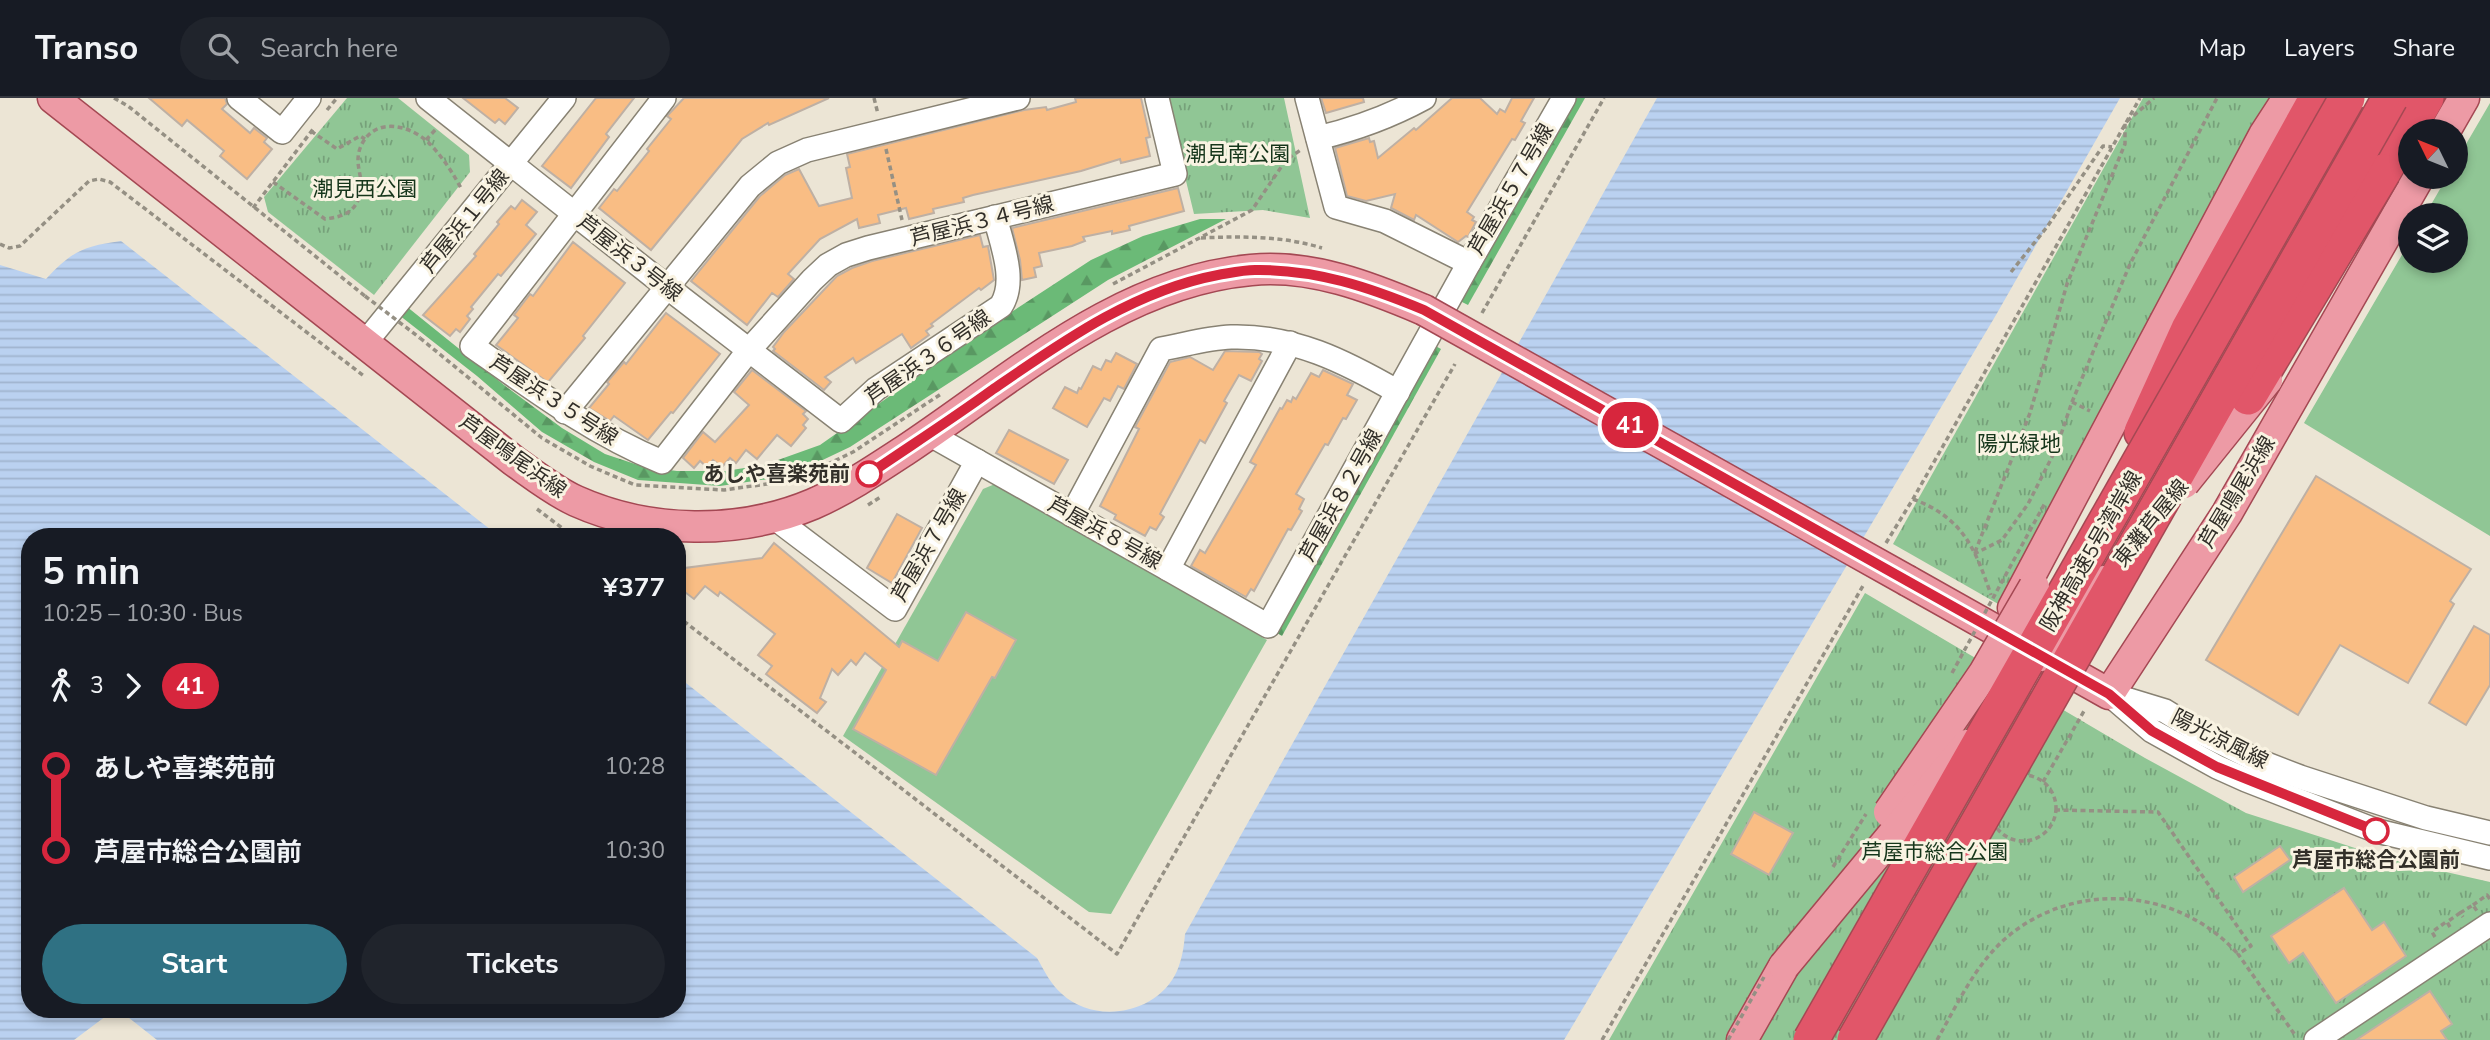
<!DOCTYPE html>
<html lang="en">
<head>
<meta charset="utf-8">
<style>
  body { margin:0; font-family:"Nunito Sans","Noto Sans JP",sans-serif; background:#20242c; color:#f1f3f6; height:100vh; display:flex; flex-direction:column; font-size:26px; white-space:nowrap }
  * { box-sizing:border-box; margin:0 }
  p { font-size:23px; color:#9ea1a6 }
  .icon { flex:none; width:38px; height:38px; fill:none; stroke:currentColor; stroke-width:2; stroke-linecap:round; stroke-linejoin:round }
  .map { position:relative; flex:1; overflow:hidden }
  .panel { position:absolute; left:21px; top:430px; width:665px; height:490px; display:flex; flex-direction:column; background:#171b24; border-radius:28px; box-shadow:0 4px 10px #0003 }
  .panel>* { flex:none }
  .badge { padding:0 14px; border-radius:23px; font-size:24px; line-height:46px }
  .needle { width:46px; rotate:313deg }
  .fabs { position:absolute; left:2398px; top:21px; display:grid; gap:14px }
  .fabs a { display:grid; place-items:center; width:70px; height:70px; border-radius:50%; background:#171b24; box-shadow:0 4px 10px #0003; font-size:35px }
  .map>.badge { position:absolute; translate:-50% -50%; box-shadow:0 0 0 4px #fff }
  .legs { display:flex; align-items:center; gap:10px; height:77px; padding:0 21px; font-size:23px }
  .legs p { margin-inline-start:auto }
  .head { display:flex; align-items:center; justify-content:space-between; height:119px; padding:0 21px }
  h1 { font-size:38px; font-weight:700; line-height:52px }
  .cta { display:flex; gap:14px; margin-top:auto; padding:14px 21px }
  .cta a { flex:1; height:80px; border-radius:42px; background:#2f7183; color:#fff; font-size:28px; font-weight:700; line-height:80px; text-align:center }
  .cta a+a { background:#20242c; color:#f1f3f6 }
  ul { padding:0 21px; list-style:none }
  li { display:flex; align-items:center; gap:24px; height:84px; font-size:26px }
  li i { display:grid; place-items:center; width:10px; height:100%; margin:0 9px; background:currentColor }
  li i::after { content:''; width:18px; height:18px; margin:-9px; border:5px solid; border-radius:50%; background:#171b24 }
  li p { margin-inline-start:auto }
  li:first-child i { background:linear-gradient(#0000 50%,currentColor 0) }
  li:last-child i { background:linear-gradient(currentColor 50%,#0000 0) }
  header { display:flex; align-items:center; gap:42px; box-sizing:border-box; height:98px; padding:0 35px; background:#171b24; border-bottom:2px solid #363941 }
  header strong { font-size:33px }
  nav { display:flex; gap:38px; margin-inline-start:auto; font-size:24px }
  .search { width:490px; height:63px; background:#20242c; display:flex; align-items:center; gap:18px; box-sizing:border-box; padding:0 24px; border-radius:38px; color:#9ea1a6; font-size:26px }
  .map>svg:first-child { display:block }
  .green { fill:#90c695 }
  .forest { fill:url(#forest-firs) }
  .park { fill:url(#park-tufts) }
  .water { fill:url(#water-rules) }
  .building { fill:#f9bd84; stroke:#beb0a4; stroke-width:2 }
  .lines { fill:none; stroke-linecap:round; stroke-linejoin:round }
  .minor-casing { stroke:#888273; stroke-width:26 }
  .major-casing { stroke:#a44853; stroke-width:33 }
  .highway-casing { stroke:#a44853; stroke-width:38 }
  .path { stroke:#959084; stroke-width:3.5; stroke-dasharray:5 3.5; stroke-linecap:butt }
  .minor { stroke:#fff; stroke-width:23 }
  .major { stroke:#ed9aa5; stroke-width:30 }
  .highway { stroke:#e15669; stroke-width:35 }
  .major-bridge-casing { stroke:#a44853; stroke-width:33; stroke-linecap:butt }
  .highway-bridge-casing { stroke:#a44853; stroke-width:38; stroke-linecap:butt }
  .path-bridge { stroke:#959084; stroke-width:3.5; stroke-dasharray:5 3.5; stroke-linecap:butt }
  .major-bridge { stroke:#ed9aa5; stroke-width:30 }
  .highway-bridge { stroke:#e15669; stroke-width:35 }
  .line-1-casing { stroke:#fff; stroke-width:16 }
  .line-1 { stroke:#d7263d; stroke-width:10 }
  .stop-1-dot { fill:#fff; stroke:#d7263d; stroke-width:3.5 }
  .labels { text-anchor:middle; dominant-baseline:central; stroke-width:6; stroke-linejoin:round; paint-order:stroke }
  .park-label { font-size:21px; fill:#16361b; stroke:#f9f3e2 }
  .street-label { font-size:21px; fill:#322f29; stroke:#f9f3e2 }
  .stop-label { font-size:21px; font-weight:bold; fill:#322f29; stroke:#f9f3e2; text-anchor:end }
</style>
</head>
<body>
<header>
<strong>Transo</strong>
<div class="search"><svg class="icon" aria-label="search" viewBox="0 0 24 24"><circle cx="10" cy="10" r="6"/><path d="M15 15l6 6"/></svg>Search here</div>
<nav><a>Map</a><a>Layers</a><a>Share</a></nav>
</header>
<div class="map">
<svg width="2490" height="942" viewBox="0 0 2490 942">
  <defs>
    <pattern id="forest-firs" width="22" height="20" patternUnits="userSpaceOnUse" patternTransform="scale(1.75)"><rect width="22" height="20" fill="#6bba77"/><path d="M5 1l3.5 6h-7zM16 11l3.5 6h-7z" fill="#599862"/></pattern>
    <pattern id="park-tufts" width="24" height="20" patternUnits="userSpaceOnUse" patternTransform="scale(1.75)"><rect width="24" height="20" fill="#90c695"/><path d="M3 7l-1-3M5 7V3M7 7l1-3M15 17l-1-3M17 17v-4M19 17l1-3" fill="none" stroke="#76a17a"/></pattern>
    <pattern id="water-rules" width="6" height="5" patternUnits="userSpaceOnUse" patternTransform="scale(1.75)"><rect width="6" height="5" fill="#bad1f0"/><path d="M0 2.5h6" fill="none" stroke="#a0b4ce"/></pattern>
  </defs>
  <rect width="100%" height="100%" fill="#ece5d5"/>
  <g class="green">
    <path d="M2490,5V438L2304,325L2410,143V163H2455V117H2425L2447,79H2455V65Z"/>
    <path d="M995,386L1267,542L1111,816L1089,814L843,638L983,391Z"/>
  </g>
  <g class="forest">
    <path d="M1573,0H1585L1468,207L1458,202Z"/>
    <path d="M1200,121H1226L1108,182L850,349L789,378L720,388L638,382L594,364L542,334L477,278L399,217L406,208L504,287L562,330L605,356L644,369L677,373H725L764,367L820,347L981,234L1091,162L1143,138Z"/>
    <path d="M1432,246L1441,251L1282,538L1272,532Z"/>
  </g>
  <g class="park">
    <path d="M347,0H398L469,57L470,74L374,197L268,114L264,99Z"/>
    <path d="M1166,0H1284L1310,120L1263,112L1194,116Z"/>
    <path d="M2143,0H2283L2000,507L1893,446Z"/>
    <path d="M1865,495L2145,660L2246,715L2389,761L2490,784V942H1609Z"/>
  </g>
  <g class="water">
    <path d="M1657,0H2120L1996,217L1564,942H157L119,912H677V578L1037,860C1044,872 1051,887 1062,896C1095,927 1158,916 1177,873C1182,861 1184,849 1185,836Z"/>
    <path d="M121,143L500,439H30V912H114L74,942H0V167L46,181C72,153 84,148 121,143Z"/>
  </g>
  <g class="building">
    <path d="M149,0H225L227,6L222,11L250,35L254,30L267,40L264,44L272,51L247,81L220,58L224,53L187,22L182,28Z"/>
    <path d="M463,0H505L518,10L505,26L499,21L495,25Z"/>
    <path d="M596,0H634L606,36L609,39L571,90L542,68Z"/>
    <path d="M684,0H829L769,27L768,25L742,41L651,152L599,110L614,91L617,93L649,53L647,51L671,21L667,18Z"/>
    <path d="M1075,0H1141L1150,39L1146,40L1150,58L1121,65L1120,61L1081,73L973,97L963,100L964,104L933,111L934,115L909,121L906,110L878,117L880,125L859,130L857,121L820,141L788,176L794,181L778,199L772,195L747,227L691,183L760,98L785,77L799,71L819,108L852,100L846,70L850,69L847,56L1024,12L1046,9L1047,12L1076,4Z"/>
    <path d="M1321,0H1363L1364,4L1326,15Z"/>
    <path d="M1452,0H1480L1497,16L1500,11L1505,14L1512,0H1534L1521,23L1525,25L1515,42L1512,41L1467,114L1474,119L1472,122L1476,124L1468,139L1466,138L1458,144L1416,117L1414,122L1391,110L1395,96L1366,103L1347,98L1335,50L1369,40L1370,44L1374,43L1378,60L1414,30L1416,32Z"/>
    <path d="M1178,90L1184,113L1129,128L1130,132L1112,136V133L1083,139L1085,143L1072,148L1039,155L1042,168L1034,170L1036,179L1022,182L1020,162L1012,130Z"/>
    <path d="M522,102L537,114L526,127L536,136L501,178L498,176L471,209L473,211L467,218L470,221L460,234L456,231L450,238L423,217L476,158L474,156L499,126L497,124L511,108L515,111Z"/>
    <path d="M980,137L983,149L988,148L994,182L981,192L979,190L931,226L933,228L926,233L929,237L911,250L902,236L856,265L853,260L825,279L831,284L824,292L773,253L775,251L773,249L784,234L837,178L852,170L872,163Z"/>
    <path d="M573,144L625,185L583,238L585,240L549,283H546L496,247L518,220L514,217L530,196L533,198Z"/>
    <path d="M666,215L720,256L673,315L671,314L648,342L614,318L610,323L589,310L609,286L607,284L624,264L626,266Z"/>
    <path d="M1225,253L1259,254L1262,256L1259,261L1262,263L1251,283L1239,277L1224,303L1227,305L1205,345L1200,342L1160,416L1164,419L1156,432L1150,429L1145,438L1114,421L1116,417L1100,408L1139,331L1135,329L1170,264L1190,259L1213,272Z"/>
    <path d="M1116,255L1137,266L1124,291L1118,288L1110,303L1104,300L1087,329L1053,310L1065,289L1077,295L1079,290L1081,291L1093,268L1101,272L1106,262L1111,264Z"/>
    <path d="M752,272L806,313L803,316L808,321L803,327L806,330L791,348L777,337L757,361L746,352L736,365L730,360L722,369L713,362L707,369L700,363L694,370L683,360L703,334L715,344L749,307L734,294Z"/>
    <path d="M1323,272L1353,286L1347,297L1357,302L1346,321L1343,320L1328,347L1325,346L1296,396L1304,401L1299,411L1302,413L1291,432L1288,431L1254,493L1251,491L1246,499L1191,468L1200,452L1205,455L1256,367L1250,364L1280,310L1282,311L1287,302L1291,304L1293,299L1296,301L1311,275L1319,279Z"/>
    <path d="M1009,332L1068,362L1054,386L996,355Z"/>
    <path d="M2316,378L2471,471L2450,503L2454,506L2408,585L2340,547L2298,617L2206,562Z"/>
    <path d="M897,416L922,430L892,485L867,470Z"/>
    <path d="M774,445L899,549L902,543L938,563L966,514L1016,542L995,580L992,579L936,677L853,631L886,572L865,555L856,567L851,562L838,577L832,571L820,600L826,604L817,615L766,576L772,568L758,557L775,536L720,494L718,498L705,488L694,501L677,488V471L762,460Z"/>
    <path d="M2474,528L2490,537V587L2466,627L2429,605Z"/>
    <path d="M1754,714L1793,735L1769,777L1731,756Z"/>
    <path d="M2280,748L2290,762L2243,794L2234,779Z"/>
    <path d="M2344,790L2372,832L2384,824L2406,858L2336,905L2303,855L2289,865L2271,838Z"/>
    <path d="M2430,893L2452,926L2441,933L2447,942H2356Z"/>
  </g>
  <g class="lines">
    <g class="minor-casing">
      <g id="minor">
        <path d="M239,0L282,34L309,0"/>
        <path d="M428,0L667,189L841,323L876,291L1001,208C1017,183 1002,147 995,119"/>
        <path d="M664,0L472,248C533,291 592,335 662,364L749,252L812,182L828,167L846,157L868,150L1175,76L1157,0"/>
        <path d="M1307,0L1336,109L1385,123L1469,165L1564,0"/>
        <path d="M1318,40C1356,31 1389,19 1424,0"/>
        <path d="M365,245L564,0"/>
        <path d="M565,314L750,88L778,65L807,52L1018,0"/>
        <path d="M929,336L1168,471L1290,245"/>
        <path d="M1072,417L1161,251C1184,247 1207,240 1231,239C1293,237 1346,264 1398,294"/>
        <path d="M772,418L895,511L977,363"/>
        <path d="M1168,471L1268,528L1469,165"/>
        <path d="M2109,596L2152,633L2217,669L2246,682L2377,733L2490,760"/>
        <path d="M2119,599L2165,613L2196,632L2256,662L2300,679L2426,720L2490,735"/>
        <path d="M2316,942L2490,826"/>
      </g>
    </g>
    <g class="major-casing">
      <g id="major">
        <path d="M53,0L514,363C534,377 554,393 576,403C650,436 739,437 813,406C845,392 875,372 904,353C1011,282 1118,184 1251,172C1311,166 1370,189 1424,212"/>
        <path d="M2445,33L2464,0"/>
        <path d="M1908,483L2109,596L2227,415L2419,79"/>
        <path d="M2013,510L2264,37L2288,0"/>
        <path d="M1742,942L1784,868"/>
      </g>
    </g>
    <g class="highway-casing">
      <g id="highway">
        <path d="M2383,74L2426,0"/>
        <path d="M2142,334L2189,231L2317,0"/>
      </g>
    </g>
    <g class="path">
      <path d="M114,0L128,8L365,198"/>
      <path d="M874,0L878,16"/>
      <path d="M327,12L337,0"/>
      <path d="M311,33L337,51L360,38L365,41"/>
      <path d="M426,42L436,31"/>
      <path d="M886,51L902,122"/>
      <path d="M273,84L325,121C340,119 353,116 359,100C367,83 352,68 361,48C374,19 408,26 428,44C442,58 453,75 462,92"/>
      <path d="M253,110L314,30"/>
      <path d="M1201,140C1242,138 1283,138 1322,150"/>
      <path d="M0,146L9,150L20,148L89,83L99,81L110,84L364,278"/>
      <path d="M2011,174L2047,129L2103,48L2112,49"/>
      <path d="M1113,186L1252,112L1286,62L1302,51"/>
      <path d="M1482,215L1604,0"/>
      <path d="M420,240L542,340L590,368L635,387L724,392L795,382L853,354L941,296"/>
      <path d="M2072,304L2090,313"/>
      <path d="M1913,401C1963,420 1975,450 1991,497"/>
      <path d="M868,407L882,398"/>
      <path d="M537,411L574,439"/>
      <path d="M1886,445L1913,401L2140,0"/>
      <path d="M1975,454L2030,315L2067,186L2125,46V25L2154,0"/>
      <path d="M1974,456L2002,442L2028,406L2056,351L2072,304L2130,166L2217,0"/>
      <path d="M677,518L1117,856L1455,266"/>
      <circle cx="2023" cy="710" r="33"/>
      <path d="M2043,684L2084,613"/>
      <path d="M2055,712L2158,714L2251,848L2238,856L2295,937"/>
      <path d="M2473,807L2487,797L2490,801"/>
      <path d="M2460,815L2473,807L2477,813"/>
      <path d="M2450,829L2447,824L2460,815L2463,819"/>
      <path d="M2435,839L2432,834L2446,824"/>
      <path d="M1602,942L1864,486"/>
      <path d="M1937,942C1957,907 1975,867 2006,840C2075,781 2179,790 2238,856"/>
    </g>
    <use href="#minor" class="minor"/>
    <use href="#major" class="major"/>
    <use href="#highway" class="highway"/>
    <g class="major-bridge-casing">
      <g id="major-bridge">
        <path d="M1424,212L1908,483"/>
        <path d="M2184,385L2267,282"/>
        <path d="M2041,558L2104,483"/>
        <path d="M1889,714L1984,575L2034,489"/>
        <path d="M1784,868L1967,647"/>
      </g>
    </g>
    <g class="highway-bridge-casing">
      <g id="highway-bridge">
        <path d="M2248,299L2383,74"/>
        <path d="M1811,942L2347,0"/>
        <path d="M1855,942L2390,0"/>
      </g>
    </g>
    <g class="path-bridge">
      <path d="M365,198L420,240"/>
      <path d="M1952,575L2045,405"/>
      <path d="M1833,769L1866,716"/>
      <path d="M1728,942L1764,879"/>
    </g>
    <use href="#major-bridge" class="major-bridge"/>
    <use href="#highway-bridge" class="highway-bridge"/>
  </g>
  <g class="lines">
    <g class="line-1-casing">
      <path id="line-1" d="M869,376C910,348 952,321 992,292C1062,244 1133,193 1218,177C1230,175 1243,172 1255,172C1315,171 1369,189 1424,212L2109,596L2152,633L2217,669L2376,733"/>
    </g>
    <use href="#line-1" class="line-1"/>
  </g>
  <g class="stop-1-dot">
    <circle cx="869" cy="376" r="12"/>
    <circle cx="2376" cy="733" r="12"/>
  </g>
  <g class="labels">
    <g class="park-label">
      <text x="1238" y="56">潮見南公園</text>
      <text x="365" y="91">潮見西公園</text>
      <text x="2019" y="346">陽光緑地</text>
      <text x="1935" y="754">芦屋市総合公園</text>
    </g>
    <g class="street-label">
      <text transform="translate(1511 91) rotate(-60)">芦屋浜５７号線</text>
      <text transform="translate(465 123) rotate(-51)">芦屋浜１号線</text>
      <text transform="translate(982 123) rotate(-14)">芦屋浜３４号線</text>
      <text transform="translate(630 160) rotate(38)">芦屋浜３号線</text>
      <text transform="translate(928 259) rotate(-35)">芦屋浜３６号線</text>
      <text transform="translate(554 302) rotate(33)">芦屋浜３５号線</text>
      <text transform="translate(513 358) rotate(36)">芦屋鳴尾浜線</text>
      <text transform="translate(2237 394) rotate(-59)">芦屋鳴尾浜線</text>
      <text transform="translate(1341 397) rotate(-61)">芦屋浜８２号線</text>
      <text transform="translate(2151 425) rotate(-51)">東灘芦屋線</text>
      <text transform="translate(1105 435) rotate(29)">芦屋浜８号線</text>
      <text transform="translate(929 447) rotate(-60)">芦屋浜７号線</text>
      <text transform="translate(2091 453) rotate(-60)">阪神高速5号湾岸線</text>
      <text transform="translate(2220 641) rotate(27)">陽光涼風線</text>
    </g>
    <g class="stop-label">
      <text x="850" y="376">あしや喜楽苑前</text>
      <text x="2376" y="762" text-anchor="middle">芦屋市総合公園前</text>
    </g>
  </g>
</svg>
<div class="fabs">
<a><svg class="needle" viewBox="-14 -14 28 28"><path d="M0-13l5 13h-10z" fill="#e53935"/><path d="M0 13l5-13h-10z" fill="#9ea1a6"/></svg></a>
<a><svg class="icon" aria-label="layers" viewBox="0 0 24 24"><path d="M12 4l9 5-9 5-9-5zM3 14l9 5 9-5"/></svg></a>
</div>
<b class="badge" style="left:1630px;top:327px;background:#d7263d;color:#fff">41</b>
<section class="panel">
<div class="head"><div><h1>5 min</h1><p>10:25 – 10:30 · Bus</p></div><b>¥377</b></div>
<div class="legs"><svg class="icon" aria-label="walk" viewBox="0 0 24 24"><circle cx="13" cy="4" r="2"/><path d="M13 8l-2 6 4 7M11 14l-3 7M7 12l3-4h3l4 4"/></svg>3<svg class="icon" aria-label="forward" viewBox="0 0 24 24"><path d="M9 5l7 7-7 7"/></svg><b class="badge" style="background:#d7263d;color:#fff">41</b></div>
<ul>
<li><i style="color:#d7263d"></i><b>あしや喜楽苑前</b><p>10:28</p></li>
<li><i style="color:#d7263d"></i><b>芦屋市総合公園前</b><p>10:30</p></li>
</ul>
<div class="cta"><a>Start</a><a>Tickets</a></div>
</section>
</div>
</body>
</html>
